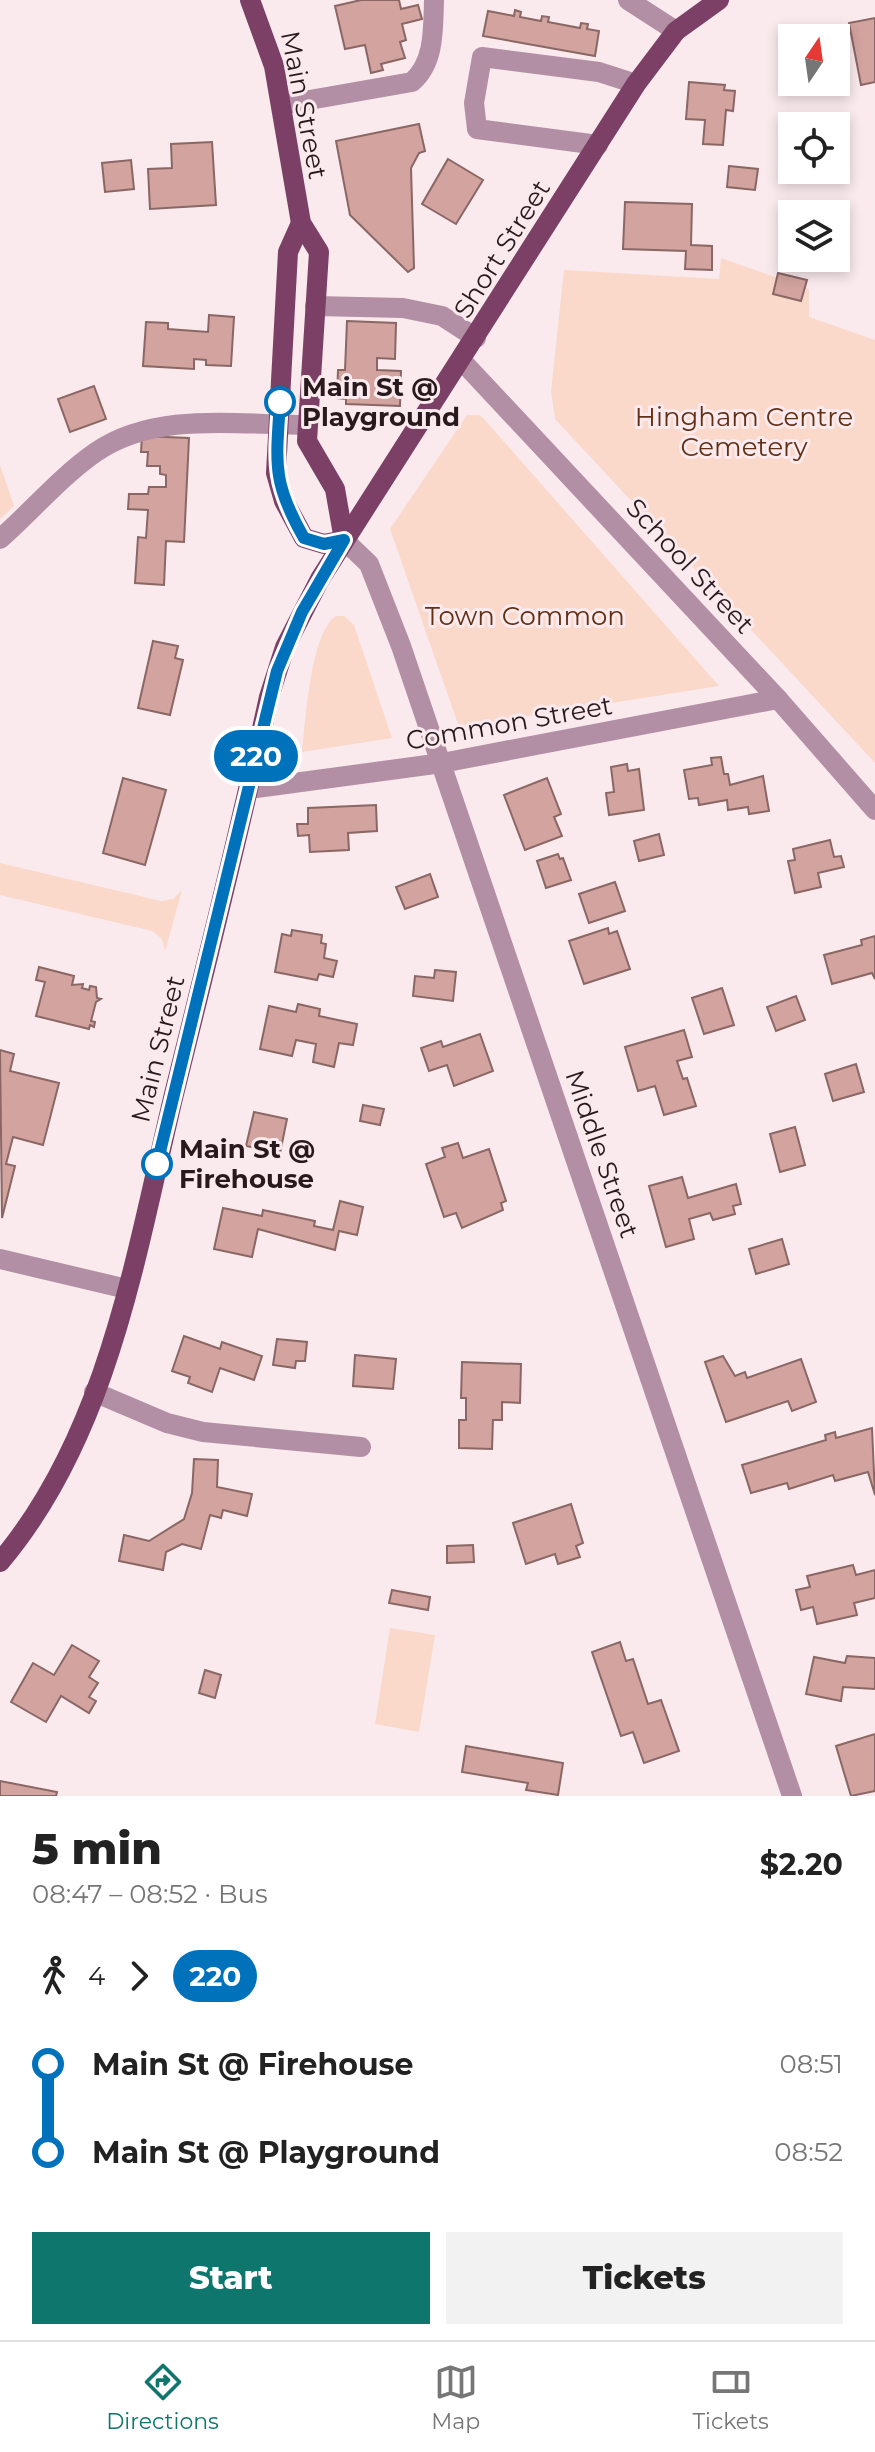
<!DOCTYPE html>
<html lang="en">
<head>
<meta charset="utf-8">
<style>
  body { margin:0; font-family:Montserrat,sans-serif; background:#f2f2f2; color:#222; height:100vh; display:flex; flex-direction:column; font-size:30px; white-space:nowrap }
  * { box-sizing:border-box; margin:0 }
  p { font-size:26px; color:#767676 }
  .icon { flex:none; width:44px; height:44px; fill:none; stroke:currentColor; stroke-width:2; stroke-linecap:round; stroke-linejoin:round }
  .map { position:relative; height:1796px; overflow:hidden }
  .details { display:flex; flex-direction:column; background:#fff; flex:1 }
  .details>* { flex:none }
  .badge { padding:0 16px; border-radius:26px; font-size:28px; line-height:52px }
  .needle { width:52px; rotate:13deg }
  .tools { position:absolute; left:778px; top:24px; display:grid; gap:16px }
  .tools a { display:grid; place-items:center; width:72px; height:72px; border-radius:0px; background:#fff; box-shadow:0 4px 12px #0003; font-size:40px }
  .map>.badge { position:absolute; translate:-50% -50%; box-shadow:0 0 0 4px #fff }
  .legs { display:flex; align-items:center; gap:12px; height:88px; padding:0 32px; font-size:26px }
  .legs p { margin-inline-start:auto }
  .summary { display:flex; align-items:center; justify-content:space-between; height:136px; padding:0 32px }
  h1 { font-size:44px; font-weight:800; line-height:60px }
  .primary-button { display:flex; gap:16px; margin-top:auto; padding:16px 32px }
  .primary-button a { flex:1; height:92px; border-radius:0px; background:#0f766e; color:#fff; font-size:32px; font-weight:800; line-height:92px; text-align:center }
  .primary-button a+a { background:#f2f2f2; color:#222 }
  ul { padding:0 32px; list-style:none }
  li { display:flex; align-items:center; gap:28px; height:88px; font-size:30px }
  li i { display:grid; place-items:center; width:12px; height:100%; margin:0 10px; background:currentColor }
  li i::after { content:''; width:20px; height:20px; margin:-10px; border:6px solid; border-radius:50%; background:#fff }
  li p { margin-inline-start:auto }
  li:first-child i { background:linear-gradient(#0000 50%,currentColor 0) }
  li:last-child i { background:linear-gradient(currentColor 50%,#0000 0) }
  .tabs { display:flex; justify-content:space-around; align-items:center; height:112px; border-top:2px solid #e0e0e0; background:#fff; font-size:22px; color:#767676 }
  .tabs a { display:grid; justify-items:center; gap:4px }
  .tabs .current { color:#0f766e }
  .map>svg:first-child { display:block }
  .green { fill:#fad9ca }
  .building { fill:#d2a39f; stroke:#8a6764; stroke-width:2 }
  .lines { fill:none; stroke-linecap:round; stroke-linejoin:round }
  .minor { stroke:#b38fa5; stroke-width:20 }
  .major { stroke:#7c4067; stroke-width:20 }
  .line-1-casing { stroke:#fff; stroke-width:18 }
  .line-1 { stroke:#0072bc; stroke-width:12 }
  .stop-1-dot { fill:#fff; stroke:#0072bc; stroke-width:4 }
  .labels { text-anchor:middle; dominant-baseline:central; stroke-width:6; stroke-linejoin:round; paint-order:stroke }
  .street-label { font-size:26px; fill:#27191d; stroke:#faeaed }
  .stop-label { font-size:26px; font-weight:bold; fill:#27191d; stroke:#faeaed; text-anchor:start }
  .park-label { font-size:26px; fill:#632f13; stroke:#faeaed }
</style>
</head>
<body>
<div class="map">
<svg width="875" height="1796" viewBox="0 0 875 1796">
  <rect width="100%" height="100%" fill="#faeaed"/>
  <g class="green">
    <path d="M721,258L809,289V317L875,340V763L555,419L551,391L564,270L719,279Z"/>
    <path d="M467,415H479L484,419L719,686L459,727L390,529Z"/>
    <path d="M0,465L14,506L0,519Z"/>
    <path d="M336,616H344L354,625L392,738L302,752C306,721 310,633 336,616Z"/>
    <path d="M0,863L161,901L173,899L182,890L165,951L162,939L152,931L0,895Z"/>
    <path d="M390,1628L435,1635L419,1732L375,1724Z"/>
  </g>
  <g class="building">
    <path d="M361,0H399L401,9L418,5L422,19L402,24L406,40L400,42L405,58L381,64L383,70L371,73L365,45L345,49L335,6Z"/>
    <path d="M515,10L521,12L520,17L541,21L542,16L549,17L548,22L580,28L581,23L588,24L587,29L599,31L595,56L483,36L488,11L514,16Z"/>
    <path d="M875,18V82L861,85L849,23Z"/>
    <path d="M689,82L725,85L724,90L735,91L733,111L726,110L723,145L703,144L705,120L686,119Z"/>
    <path d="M419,124L425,151L419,153L411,168L414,268L408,272L350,215L336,141Z"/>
    <path d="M212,142L216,205L150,209L148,169L172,168L171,144Z"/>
    <path d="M448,159L483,180L456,224L422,204Z"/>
    <path d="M131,160L134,189L105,192L102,163Z"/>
    <path d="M729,166L758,169L755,190L727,187Z"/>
    <path d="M625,202L692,204L691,245L712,246V270L685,269L686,251L623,249Z"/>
    <path d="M778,273L807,280L801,301L773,294Z"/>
    <path d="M209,315L234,317L231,366L206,365V360L194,359V369L143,366L146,322L168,323V329L208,332Z"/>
    <path d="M347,321L396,323L395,359L377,358V370L401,371L400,406L346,404V399L337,398L338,370H345Z"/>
    <path d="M94,386L106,419L70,432L58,399Z"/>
    <path d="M142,436L189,438L184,542L166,541L164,585L135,583L138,537L146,538L148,510L128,509L129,494H148L149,487H166V475L160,474V466H147L148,452H141Z"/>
    <path d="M153,641L178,646L175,658L183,660L170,715L138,708Z"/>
    <path d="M721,757L724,774H728L730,785L763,776L769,811L749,814L748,807L728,810L727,800L699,805L698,798L689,799L684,770L712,765L711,758Z"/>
    <path d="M627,764L628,771L639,769L644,810L609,815L606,793L614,792L611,767Z"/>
    <path d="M123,778L166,790L145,865L103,853Z"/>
    <path d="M547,778L561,814L554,817L562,836L525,850L504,795Z"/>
    <path d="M376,805L377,831L348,833L349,850L310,852L309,835L298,836L297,824H308V808Z"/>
    <path d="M659,834L664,855L639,861L634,841Z"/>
    <path d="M830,840L834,857L841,856L844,867L818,873L821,887L795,893L788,861L795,860L793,849Z"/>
    <path d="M558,854L560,859L563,858L571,880L546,888L537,861Z"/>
    <path d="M430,874L438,897L405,909L396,887Z"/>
    <path d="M615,882L625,911L589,923L579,894Z"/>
    <path d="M608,928L609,934L617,931L630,969L584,984L569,941Z"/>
    <path d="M292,930L322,935L321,943L326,944L324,958L337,961L333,977L319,974L317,980L275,972L282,934L291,936Z"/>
    <path d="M875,936V979L872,973L832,984L824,955L862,945L861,940Z"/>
    <path d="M39,967L74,976L72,985L83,984L82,988L89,990L90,986L96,987L97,998L101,999L96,1002L91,1021L95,1022L94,1027L90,1025L89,1029L36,1016L45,982L36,980Z"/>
    <path d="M435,970L456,972L453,1001L413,996L415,976L434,978Z"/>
    <path d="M722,988L734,1025L704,1034L692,998Z"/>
    <path d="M796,996L805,1020L776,1031L767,1007Z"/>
    <path d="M298,1004L320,1009L319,1016L357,1024L353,1045L339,1043L334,1067L313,1062L316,1044L296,1040L292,1056L260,1049L269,1006L296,1012Z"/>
    <path d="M684,1030L692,1057L677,1061L683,1079L687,1078L696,1106L664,1115L655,1086L638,1091L625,1047Z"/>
    <path d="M480,1034L493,1071L454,1086L447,1065L429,1071L421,1048L441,1041L443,1047Z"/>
    <path d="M0,1050L14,1054L10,1071L59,1083L43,1145L13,1137L6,1164L15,1166L2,1218Z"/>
    <path d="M856,1064L864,1092L833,1101L825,1074Z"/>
    <path d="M363,1105L384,1109L380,1125L360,1121Z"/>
    <path d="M254,1112L287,1119L280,1153L246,1146Z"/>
    <path d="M795,1127L805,1165L780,1172L770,1134Z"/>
    <path d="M458,1143L463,1158L489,1149L506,1201L501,1203L503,1210L462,1228L456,1213L444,1217L426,1164L445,1157L442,1148Z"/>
    <path d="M682,1177L688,1198L736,1184L741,1204L733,1206L735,1214L713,1220L710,1213L689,1219L694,1239L666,1247L649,1186Z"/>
    <path d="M340,1201L363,1207L357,1235L339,1231L335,1250L258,1229L252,1257L214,1249L223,1208L262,1216L263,1210L315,1221L314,1226L333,1230Z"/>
    <path d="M782,1239L789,1264L756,1274L749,1249Z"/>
    <path d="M184,1336L220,1349L222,1342L262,1356L254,1380L220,1368L212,1392L188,1383L190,1377L172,1371Z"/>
    <path d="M277,1339L307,1342L305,1361H296L295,1368L273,1365Z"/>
    <path d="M355,1355L396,1359L393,1389L353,1386Z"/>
    <path d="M723,1356L735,1376L745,1372L747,1378L801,1359L816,1402L792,1411L788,1401L726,1422L705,1362Z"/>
    <path d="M462,1362L521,1364L520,1403L502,1402V1420H493L492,1449L459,1448V1420H466V1398H461Z"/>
    <path d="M872,1428L875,1495L868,1472L835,1481L833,1475L789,1489L787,1483L751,1493L742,1465L826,1440L825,1435L835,1432L836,1438Z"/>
    <path d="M194,1459L218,1460L217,1487L252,1494L247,1516L223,1510L221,1518L210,1515L201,1549L182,1544L166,1552L163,1570L119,1561L124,1535L149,1541L184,1519L192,1493Z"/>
    <path d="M571,1504L583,1543L576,1546L580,1557L558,1564L555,1554L526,1564L513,1523Z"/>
    <path d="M473,1545L474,1562L447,1563V1546Z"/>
    <path d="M853,1565L856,1575L875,1570V1598L854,1603L857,1615L817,1624L813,1607L801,1610L796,1590L810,1587L807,1576Z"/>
    <path d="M392,1590L430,1597L428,1610L389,1603Z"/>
    <path d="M620,1642L626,1661L633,1659L648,1704L661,1700L679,1751L644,1763L633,1732L621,1736L592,1652Z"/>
    <path d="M72,1645L99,1661L89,1677L98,1683L89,1697L96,1701L89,1713L61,1696L46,1722L11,1702L33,1663L54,1675Z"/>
    <path d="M847,1656L875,1658V1689L843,1687L841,1701L806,1694L814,1657L845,1663Z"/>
    <path d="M205,1670L221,1675L215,1698L199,1693Z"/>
    <path d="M875,1734V1791L851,1796L836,1746Z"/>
    <path d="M466,1746L563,1763L558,1795L526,1790L528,1783L462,1772Z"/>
    <path d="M0,1781L57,1792L56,1796H0Z"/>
  </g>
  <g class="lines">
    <g class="minor">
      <path d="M628,0L676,31"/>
      <path d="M281,105L412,82C435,62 433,29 434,0"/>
      <path d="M598,145L477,129L474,103L482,57L599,72L636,84"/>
      <path d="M315,306L403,308L442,316L476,338"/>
      <path d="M462,361L778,699L875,810"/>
      <path d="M0,539C32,511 60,477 96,452C156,411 238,425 306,425"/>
      <path d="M344,540L369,564L401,646L792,1796"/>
      <path d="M249,789L442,763L778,699"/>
      <path d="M0,1259L127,1289"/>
      <path d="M94,1392L167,1423L203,1432L361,1447"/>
    </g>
    <g class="major">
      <path d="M250,0L274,66L301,223L319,252L307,441L335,489L344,540"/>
      <path d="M301,223L288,252L276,473L284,501L304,538L324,544L344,540"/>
      <path d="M0,1562C109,1433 136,1252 174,1094C207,962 240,830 269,697L285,647L320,579L636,84L676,31L719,0"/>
    </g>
  </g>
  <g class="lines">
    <g class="line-1-casing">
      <path id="line-1" d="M157,1164L277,671L302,612L344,540L324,544L304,538C272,482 276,464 280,402"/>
    </g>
    <use href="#line-1" class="line-1"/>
  </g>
  <g class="stop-1-dot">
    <circle cx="280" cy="402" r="14"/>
    <circle cx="157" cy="1164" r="14"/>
  </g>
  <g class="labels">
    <g class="street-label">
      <text transform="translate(304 105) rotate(79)">Main Street</text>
      <text transform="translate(502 249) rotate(-58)">Short Street</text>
      <text transform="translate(690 566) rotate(47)">School Street</text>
      <text transform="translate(509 723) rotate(-10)">Common Street</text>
      <text transform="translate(158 1049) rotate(-76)">Main Street</text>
      <text transform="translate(602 1154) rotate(71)">Middle Street</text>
    </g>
    <g class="stop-label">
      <text x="302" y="387">Main St @<tspan x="302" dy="30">Playground</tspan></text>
      <text x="179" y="1149">Main St @<tspan x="179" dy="30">Firehouse</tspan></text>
    </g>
    <g class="park-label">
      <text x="744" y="417">Hingham Centre<tspan x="744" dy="30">Cemetery</tspan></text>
      <text x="525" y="616">Town Common</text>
    </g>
  </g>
</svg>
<div class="tools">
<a><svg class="needle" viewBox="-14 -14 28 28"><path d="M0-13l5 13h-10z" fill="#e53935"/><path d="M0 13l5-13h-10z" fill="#767676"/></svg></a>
<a><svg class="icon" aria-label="locate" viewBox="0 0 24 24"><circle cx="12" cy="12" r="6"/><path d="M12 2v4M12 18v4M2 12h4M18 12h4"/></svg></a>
<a><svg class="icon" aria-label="layers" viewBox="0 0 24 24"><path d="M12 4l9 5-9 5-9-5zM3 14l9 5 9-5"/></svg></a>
</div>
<b class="badge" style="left:256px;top:756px;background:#0072bc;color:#fff">220</b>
</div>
<section class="details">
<div class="summary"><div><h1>5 min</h1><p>08:47 – 08:52 · Bus</p></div><b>$2.20</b></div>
<div class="legs"><svg class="icon" aria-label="walk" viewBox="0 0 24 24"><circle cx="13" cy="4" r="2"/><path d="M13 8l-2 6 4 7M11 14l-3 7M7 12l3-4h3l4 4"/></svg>4<svg class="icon" aria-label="forward" viewBox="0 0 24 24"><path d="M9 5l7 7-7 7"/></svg><b class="badge" style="background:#0072bc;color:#fff">220</b></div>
<ul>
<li><i style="color:#0072bc"></i><b>Main St @ Firehouse</b><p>08:51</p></li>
<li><i style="color:#0072bc"></i><b>Main St @ Playground</b><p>08:52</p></li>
</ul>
<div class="primary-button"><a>Start</a><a>Tickets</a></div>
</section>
<nav class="tabs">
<a class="current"><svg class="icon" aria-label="directions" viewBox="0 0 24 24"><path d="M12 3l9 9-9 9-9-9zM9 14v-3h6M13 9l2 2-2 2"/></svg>Directions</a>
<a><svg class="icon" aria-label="map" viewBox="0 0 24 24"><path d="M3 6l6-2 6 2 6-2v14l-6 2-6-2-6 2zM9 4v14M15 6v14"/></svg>Map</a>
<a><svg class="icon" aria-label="tickets" viewBox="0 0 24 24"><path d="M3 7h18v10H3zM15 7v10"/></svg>Tickets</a>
</nav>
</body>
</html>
